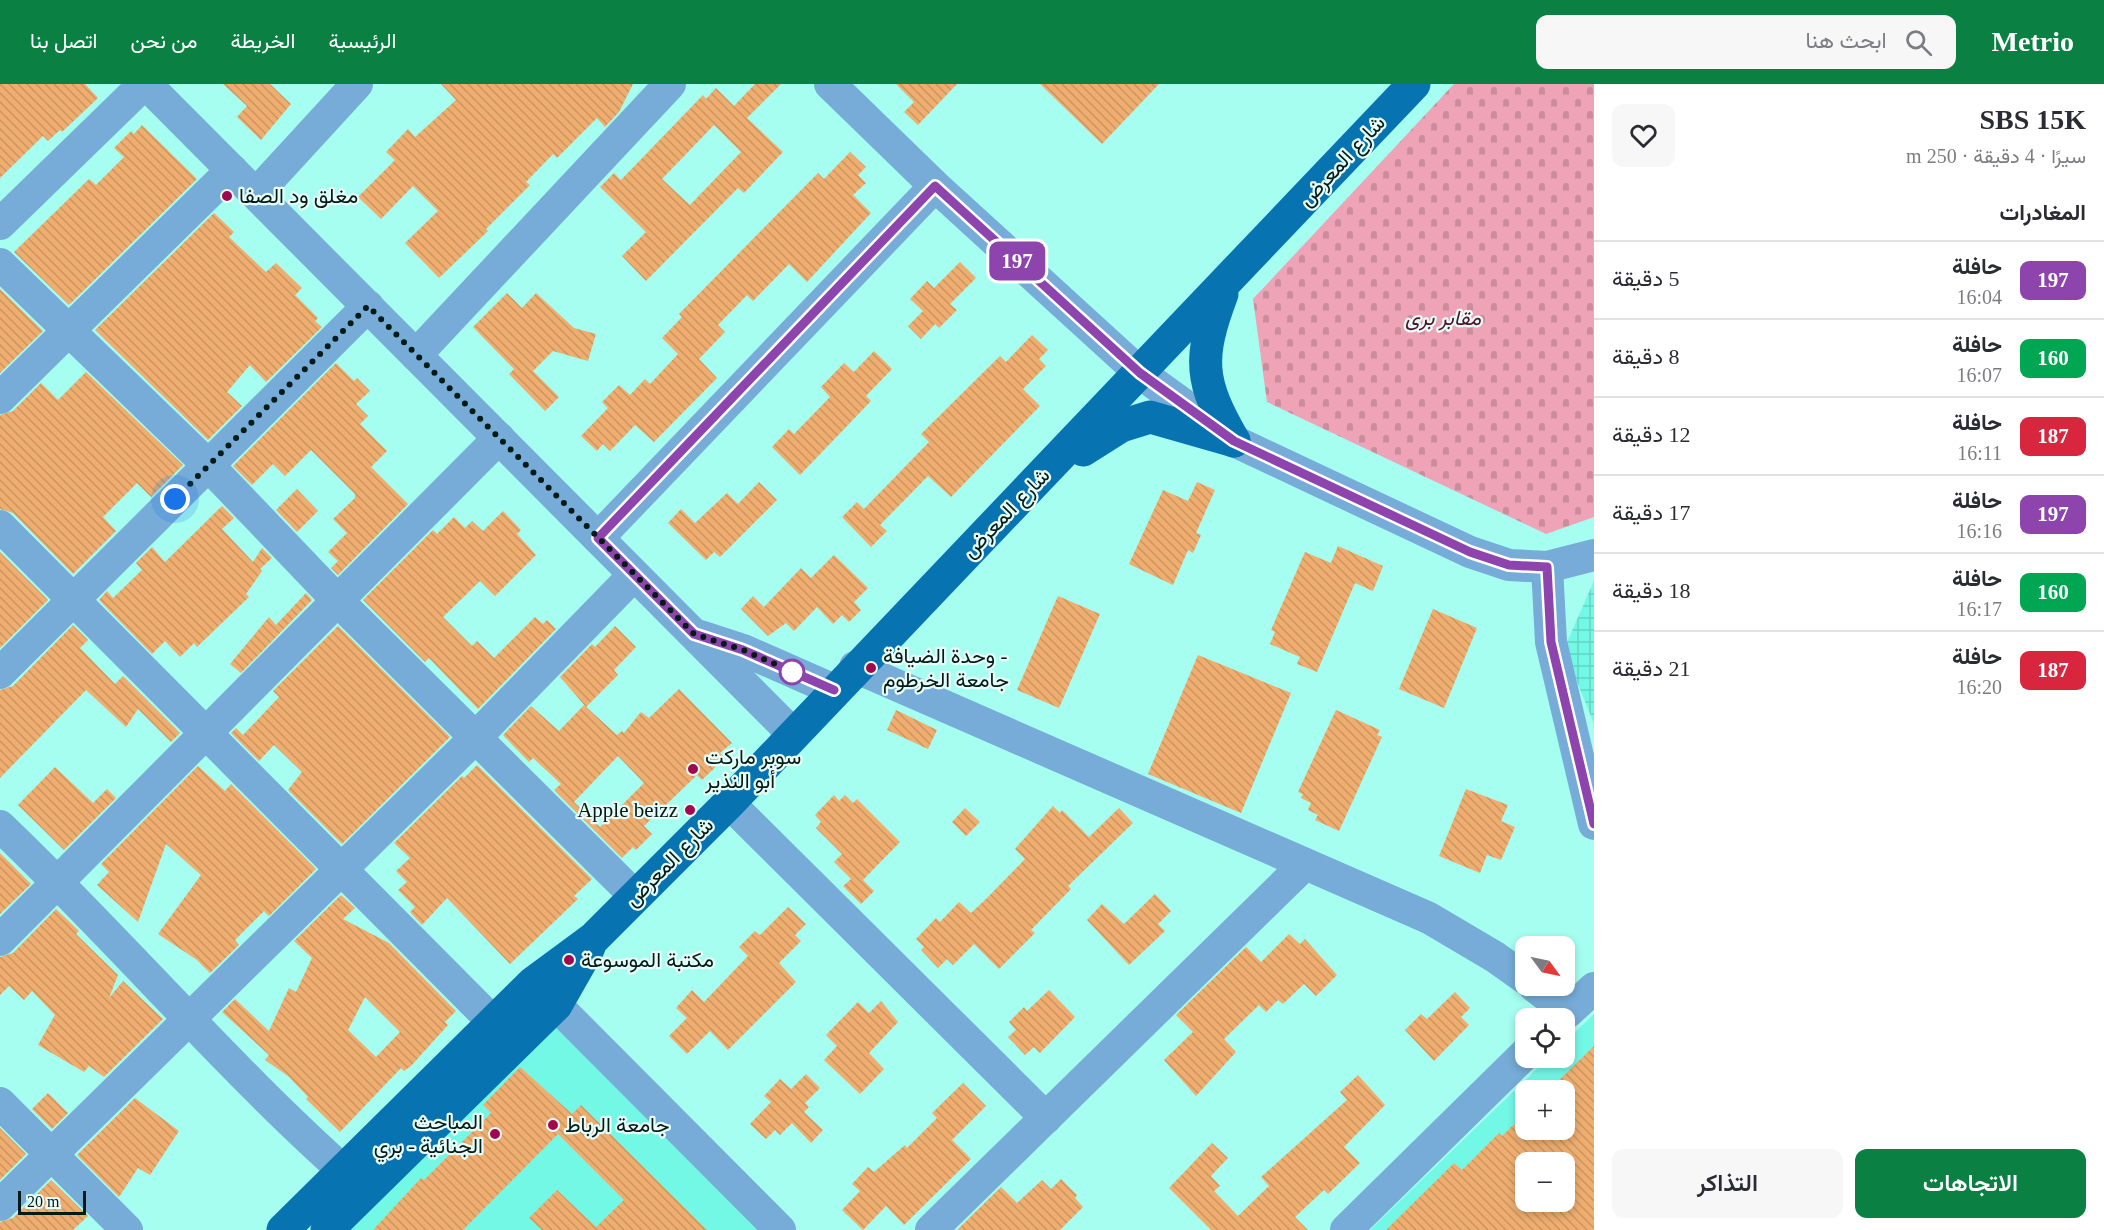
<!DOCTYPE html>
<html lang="ar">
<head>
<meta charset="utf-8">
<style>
  body { margin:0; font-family:"Times New Roman",Vazirmatn,serif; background:#f7f7f7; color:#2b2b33; direction:rtl; height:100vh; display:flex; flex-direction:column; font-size:22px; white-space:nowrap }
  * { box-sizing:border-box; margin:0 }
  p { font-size:20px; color:#7c7c81 }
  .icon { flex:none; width:33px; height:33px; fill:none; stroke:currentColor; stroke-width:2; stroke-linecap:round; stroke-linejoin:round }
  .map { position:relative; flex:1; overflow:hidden; direction:ltr }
  .panel { display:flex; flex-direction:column; background:#fff; width:510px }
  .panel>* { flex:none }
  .badge { padding:0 12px; border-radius:9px; font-size:21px; line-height:39px }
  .needle { width:39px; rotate:123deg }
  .fabs { position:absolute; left:1515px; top:852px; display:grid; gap:12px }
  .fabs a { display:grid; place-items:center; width:60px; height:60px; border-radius:12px; background:#fff; box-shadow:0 3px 9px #0003; font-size:30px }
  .scale { position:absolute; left:18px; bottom:15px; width:68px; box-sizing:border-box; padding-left:6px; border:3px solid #021b17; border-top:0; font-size:16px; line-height:21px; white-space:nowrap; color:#021b17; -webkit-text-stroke:4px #e8fcf8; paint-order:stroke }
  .you { position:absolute; width:30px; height:30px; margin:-15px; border:4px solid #fff; border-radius:50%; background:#1a73e8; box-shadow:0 0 0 9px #1a73e833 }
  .map>.badge { position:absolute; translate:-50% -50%; box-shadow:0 0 0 3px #fff }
  h2 { padding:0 18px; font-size:22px; line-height:54px }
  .round { display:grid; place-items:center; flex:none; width:63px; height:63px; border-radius:12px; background:#f7f7f7 }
  .overview { display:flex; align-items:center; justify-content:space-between; height:102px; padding:0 18px }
  h1 { font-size:28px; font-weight:600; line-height:45px }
  .action { display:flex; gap:12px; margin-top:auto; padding:12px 18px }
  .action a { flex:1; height:69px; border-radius:12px; background:#0b8043; color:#fff; font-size:24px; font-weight:600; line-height:69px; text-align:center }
  .action a+a { background:#f7f7f7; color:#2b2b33 }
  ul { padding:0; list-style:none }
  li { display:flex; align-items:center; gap:18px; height:78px; padding:0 18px; border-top:2px solid #e1e1e2 }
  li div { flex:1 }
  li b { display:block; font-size:22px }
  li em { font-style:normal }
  li .badge { min-width:66px; font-weight:700; text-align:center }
  header { display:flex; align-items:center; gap:36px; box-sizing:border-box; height:84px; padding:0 30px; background:#0b8043; color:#fff }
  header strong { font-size:28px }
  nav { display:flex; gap:33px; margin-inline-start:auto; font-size:21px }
  .search { width:420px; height:54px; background:#f7f7f7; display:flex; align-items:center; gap:15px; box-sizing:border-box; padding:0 21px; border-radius:12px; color:#7c7c81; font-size:22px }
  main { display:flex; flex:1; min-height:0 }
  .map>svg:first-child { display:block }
  .built { fill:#74f8e6; fill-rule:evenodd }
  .industrial { fill:url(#industrial-grid) }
  .cemetery { fill:url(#cemetery-stones) }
  .building { fill:url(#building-back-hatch); fill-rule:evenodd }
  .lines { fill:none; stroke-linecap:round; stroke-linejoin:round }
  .minor { stroke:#76acd7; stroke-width:32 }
  .major { stroke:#0873b1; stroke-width:33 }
  .line-casing { stroke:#fff; stroke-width:14 }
  .line { stroke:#8e44ad; stroke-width:9 }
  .walk { stroke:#021b17; stroke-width:6; stroke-dasharray:0 10.8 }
  .poi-dot { fill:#a0094d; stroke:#e8fcf8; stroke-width:2 }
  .stop-dot { fill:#fff; stroke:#8e44ad; stroke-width:3 }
  .labels { text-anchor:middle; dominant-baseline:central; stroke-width:4.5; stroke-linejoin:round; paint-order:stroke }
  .street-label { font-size:21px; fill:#021b17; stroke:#e8fcf8 }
  .poi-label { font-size:21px; fill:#021b17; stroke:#e8fcf8; text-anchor:start }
  .park-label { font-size:21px; font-style:italic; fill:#511229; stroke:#e8fcf8 }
</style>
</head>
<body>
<header>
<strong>Metrio</strong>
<div class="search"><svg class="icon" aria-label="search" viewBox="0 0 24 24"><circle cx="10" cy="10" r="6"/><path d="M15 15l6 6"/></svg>ابحث هنا</div>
<nav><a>الرئيسية</a><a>الخريطة</a><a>من نحن</a><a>اتصل بنا</a></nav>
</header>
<main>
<section class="panel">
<div class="overview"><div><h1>SBS 15K</h1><p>سيرًا · 4 دقيقة · 250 m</p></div><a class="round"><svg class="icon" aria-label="heart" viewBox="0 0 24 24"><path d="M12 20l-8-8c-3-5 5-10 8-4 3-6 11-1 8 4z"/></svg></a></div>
<h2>المغادرات</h2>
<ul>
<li><span class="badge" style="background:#8e44ad;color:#fff">197</span><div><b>حافلة</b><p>16:04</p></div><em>5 دقيقة</em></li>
<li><span class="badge" style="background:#00a651;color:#fff">160</span><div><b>حافلة</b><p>16:07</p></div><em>8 دقيقة</em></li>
<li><span class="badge" style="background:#d7263d;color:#fff">187</span><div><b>حافلة</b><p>16:11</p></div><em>12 دقيقة</em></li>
<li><span class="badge" style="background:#8e44ad;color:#fff">197</span><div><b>حافلة</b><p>16:16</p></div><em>17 دقيقة</em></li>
<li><span class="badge" style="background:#00a651;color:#fff">160</span><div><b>حافلة</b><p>16:17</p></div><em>18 دقيقة</em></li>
<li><span class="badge" style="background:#d7263d;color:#fff">187</span><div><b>حافلة</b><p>16:20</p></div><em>21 دقيقة</em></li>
</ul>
<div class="action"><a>الاتجاهات</a><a>التذاكر</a></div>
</section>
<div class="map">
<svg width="1594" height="1146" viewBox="0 0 1594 1146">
  <defs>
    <pattern id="industrial-grid" width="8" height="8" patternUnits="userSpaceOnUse" patternTransform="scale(1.5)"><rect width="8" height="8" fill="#74f8e6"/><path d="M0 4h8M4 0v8" fill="none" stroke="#63d4c5"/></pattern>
    <pattern id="cemetery-stones" width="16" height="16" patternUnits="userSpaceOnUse" patternTransform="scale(1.5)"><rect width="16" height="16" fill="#efa3b6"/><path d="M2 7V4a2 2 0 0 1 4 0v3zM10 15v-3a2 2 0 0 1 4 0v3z" fill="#cb8c9c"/></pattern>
    <pattern id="building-back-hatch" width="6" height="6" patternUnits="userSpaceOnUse" patternTransform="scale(1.5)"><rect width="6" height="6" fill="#efae70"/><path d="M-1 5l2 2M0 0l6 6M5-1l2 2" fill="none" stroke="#cb9560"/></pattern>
  </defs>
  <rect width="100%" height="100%" fill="#a5fef0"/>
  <g class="built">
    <path d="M1594,930V1146H1370L1548,974H1564L1565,958ZM1526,1006H1564V1046H1526ZM1526,1078H1564V1118H1526Z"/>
    <path d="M554,937L764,1146H343Z"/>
  </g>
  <path class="industrial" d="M1594,497V640L1564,565Z"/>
  <path class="cemetery" d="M1454,0H1594V433L1546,450L1267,318L1253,215Z"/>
  <g class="building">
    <path d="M0,0H85L98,14L62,48L60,46L48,57L43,52L0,94Z"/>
    <path d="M223,0H270L291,20L261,56L237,33L247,22Z"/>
    <path d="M441,0H633L619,28L605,43L597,34L557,74L553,70L526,98L530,101L486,145L488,147L439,194L405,159L438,127L413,102L381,135L358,113L395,76L386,68L408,45L415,53L456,16Z"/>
    <path d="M755,0H781L747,34L783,68L744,109L738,104L646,197L622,172L646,148L600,103L614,89L621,96L703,11L706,15L716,4L734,22ZM714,41L741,68L690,121L662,95Z"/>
    <path d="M896,0H957L918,41L904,28L914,18Z"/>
    <path d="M1040,0H1159L1102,60Z"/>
    <path d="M142,41L197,95L69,221L14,168L89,95L96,101L124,73L114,64L131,47L134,50Z"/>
    <path d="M850,68L866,83L858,91L866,99L853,111L871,129L807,198L789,180L753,217L747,211L718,241L725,248L699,275L717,294L654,358L635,341L610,367L603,360L597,367L581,352L608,324L602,318L619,301L630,311L645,295L650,300L678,270L662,254L682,233L679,230L818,89L824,95Z"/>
    <path d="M214,129L234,148L229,153L266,188L276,179L302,204L295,211L318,234L315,237L322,243L266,298L250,281L227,308L242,322L208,356L95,246Z"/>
    <path d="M960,178L976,194L950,220L957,226L939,244L935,240L921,255L908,242L923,227L910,215L927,197L934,204Z"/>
    <path d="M0,205L43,247L0,289Z"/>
    <path d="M507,209L522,224L536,209L574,244L596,250L588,277L553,267L533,287L559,313L545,327L509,290L514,285L473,243Z"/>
    <path d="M1032,251L1048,266L1039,275L1046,282L1023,305L1040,322L951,413L928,392L880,441L887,447L871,463L842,433L857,418L864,425L929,358L921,350L1000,272L1006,278Z"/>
    <path d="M874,267L892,285L866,312L871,317L800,391L772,363L789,345L794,350L830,313L821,303L844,279L854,288Z"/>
    <path d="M336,279L354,297L357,294L370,307L356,320L368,332L360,340L387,367L371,383L408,420L338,491L331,484L338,477L328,468L347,449L333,435L355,414V410L311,366L285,392L273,380L252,401L233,382Z"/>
    <path d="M86,288L183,381L151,413L137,399L103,433L116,447L73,490L13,429L0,425V331L13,327L41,299L58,316Z"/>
    <path d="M759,398L777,416L720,473L714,468L706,476L668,439L681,425L695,439L727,409L738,420Z"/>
    <path d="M1197,398L1215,406L1196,449L1201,451L1193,469L1188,466L1173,501L1129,480L1163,406L1188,417Z"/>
    <path d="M297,405L318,427L297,448L276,426Z"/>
    <path d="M222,422L234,434L222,445L253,478L262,464L272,474L260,485L262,487L246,510L249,513L197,563L194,559L180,573L165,557L152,570L99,516L107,507L113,514L142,486L136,479L152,463L165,478Z"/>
    <path d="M503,427L521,446L517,450L536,471L495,512L480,497L443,533L472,562L477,557L494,574L535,533L543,540L547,536L556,545L478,625L429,574L425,578L363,516L433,446L437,450L454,433L465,444L472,437L483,447Z"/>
    <path d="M1338,462L1383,482L1373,507L1355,499L1317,588L1297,580L1300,573L1270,560L1275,548L1271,546L1305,468L1331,479Z"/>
    <path d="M0,468L48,516L0,564Z"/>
    <path d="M834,471L868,504L854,518L861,526L849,538L842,531L833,540L817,523L794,547L786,539L768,552L741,525L753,512L764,523L801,484L811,494Z"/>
    <path d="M306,509L312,516L241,589L230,580L269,533L276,541Z"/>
    <path d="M1058,512L1100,530L1059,624L1017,606Z"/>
    <path d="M1433,525L1477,544L1444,624L1399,605Z"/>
    <path d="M73,541L88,556L80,564L115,600L123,592L180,649L171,658L138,625L126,643L86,606L0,694V606L13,602Z"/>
    <path d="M338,542L450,653L342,760L288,706L302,688L274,661L259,677L231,649L236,644L243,651L279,613L273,607Z"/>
    <path d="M615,542L636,563L614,586L618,591L586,623L560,593L592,560L595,563Z"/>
    <path d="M1198,571L1291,609L1241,729L1148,690Z"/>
    <path d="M679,605L732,659L720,669L725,674L702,696L697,691L644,742L652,750L636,766L633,763L622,774L554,706L561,700L533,674L529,678L503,651L531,622L559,647L584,621L617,651L622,647L624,649L641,628L649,634ZM618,672L644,699L600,743L574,718Z"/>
    <path d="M896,626L937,646L928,665L887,646Z"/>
    <path d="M1336,626L1380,646L1377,651L1382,653L1339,747L1315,736L1318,731L1308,726L1311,719L1301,714L1303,710L1298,708Z"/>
    <path d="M477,681L592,795L574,812L578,815L510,880L447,814L422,841L410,828L415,823L398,806L407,798L396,787L410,774L394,759L462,692L464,694Z"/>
    <path d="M198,682L225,707L231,700L316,785L269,832L264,827L235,856L239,861L210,889L197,876L158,850L201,791L166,760L138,838L97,801L109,788L101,780Z"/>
    <path d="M55,683L93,719L107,705L116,714L64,766L18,721Z"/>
    <path d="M1466,705L1508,721L1501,737L1515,743L1501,776L1487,771L1480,789L1439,772Z"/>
    <path d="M834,711L839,717L845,711L853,719L857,715L900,758L863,796L874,807L861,820L843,802L851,795L834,778L842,770L816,744L821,738L815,731Z"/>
    <path d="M1053,722L1060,729L1062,726L1089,753L1119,724L1133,739L1068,802L1071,805L1031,846L1035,849L999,885L974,860L953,881L947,875L938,884L921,866L924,863L916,855L936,834L940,838L959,818L971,829L987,814L1025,775L1015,765Z"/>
    <path d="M965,724L980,738L966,752L952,738Z"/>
    <path d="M0,769L31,800L0,830Z"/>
    <path d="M1155,810L1171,827L1158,840L1165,847L1129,881L1087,836L1102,820L1124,840Z"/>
    <path d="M341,811L355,824L343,835L389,859L456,927L445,938L448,941L411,982L404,987L401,984L340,1048L306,1015L308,1013L288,992L265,976L269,971L222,928L235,915L269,947L289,904L296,908L312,874L294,857ZM365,913L400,948L376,973L348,946Z"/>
    <path d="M788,823L806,840L795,851L801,857L779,879L796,898L728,966L710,947L687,970L669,952L687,934L676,924L692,906L704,918L748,872L739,863L755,847L760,851Z"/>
    <path d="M56,825L79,847L76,850L118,891L109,914L123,897L163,935L104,993L89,982L84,988L38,961L55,931L32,907L24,916L9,902L0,911V873L13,869Z"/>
    <path d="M1289,850L1300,860L1305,855L1337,891L1316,912L1304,900L1283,920L1278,916L1266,928L1259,921L1224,955L1236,968L1196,1012L1164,976L1193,948L1176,931L1246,863L1261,878Z"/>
    <path d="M1049,906L1075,933L1040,969L1034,963L1025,971L1008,953L1016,946L1009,938L1024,923L1027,927Z"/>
    <path d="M1455,908L1470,924L1461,933L1469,941L1434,977L1405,946L1421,930L1427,935Z"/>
    <path d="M881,917L898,938L869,969L884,985L860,1010L824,976L837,962L826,951L858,918L869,929Z"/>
    <path d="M1594,962V1146H1386L1454,1079L1462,1086L1499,1049L1502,1052L1526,1029V1046H1564V1006H1549ZM1526,1078H1564V1118H1526Z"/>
    <path d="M520,983L572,1030L581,1021L707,1146H542L529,1134L557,1106L596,1143L624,1116L558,1050L463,1146H373L421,1094L424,1096L491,1029L483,1021Z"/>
    <path d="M806,990L820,1004L805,1019L809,1023L804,1028L823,1046L811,1059L792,1039L780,1051L775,1046L766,1055L750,1040L771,1018L764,1012L780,995L791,1005Z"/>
    <path d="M1358,991L1385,1021L1344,1063L1360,1079L1328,1110L1324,1106L1295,1133L1308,1146H1211L1169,1104L1212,1059L1228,1074L1211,1092L1220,1102L1214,1107L1238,1132L1269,1102L1261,1093L1347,1016L1340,1008Z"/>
    <path d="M963,999L986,1022L952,1056L971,1075L904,1141L886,1122L863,1146L842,1126L860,1107L852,1100L868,1083L874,1088L905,1061L907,1064L937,1034L932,1029Z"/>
    <path d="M48,1009L68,1029L52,1045L32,1025Z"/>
    <path d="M135,1014L179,1047L150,1091L138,1084L119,1113L77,1071Z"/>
    <path d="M0,1044L26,1070L0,1096Z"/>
    <path d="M1061,1095L1077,1111L1075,1114L1083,1123L1060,1146H957L1001,1103L1017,1119L1042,1096L1051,1105Z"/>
    <path d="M51,1096L88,1132L73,1146H0V1138L13,1134Z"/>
  </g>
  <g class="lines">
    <g class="minor">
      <path d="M146,0L793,650"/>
      <path d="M830,0L935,102L1140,289L1234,357L1470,468L1509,481L1547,483L1594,471"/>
      <path d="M256,110L357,0"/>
      <path d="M0,140L144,0"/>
      <path d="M0,180L208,381L338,517L634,811"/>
      <path d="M416,271L670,0"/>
      <path d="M0,314L232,86"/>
      <path d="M0,442L511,956"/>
      <path d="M598,454L935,102"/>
      <path d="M1547,483L1551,558L1594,740"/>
      <path d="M700,552L743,566L834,606"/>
      <path d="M855,583L1429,834L1495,873L1526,895"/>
      <path d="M0,589L368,222"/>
      <path d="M729,719L1046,1034"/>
      <path d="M0,742C124,860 234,992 363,1104"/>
      <path d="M0,856L499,354"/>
      <path d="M537,902L780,1146"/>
      <path d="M1534,902L1568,928L1594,904"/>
      <path d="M0,1019L127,1146"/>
      <path d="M0,1121L476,653L634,491"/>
      <path d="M931,1146L1305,780"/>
      <path d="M1346,1146L1526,969"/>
    </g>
    <g class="major">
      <path d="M1222,210C1198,274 1199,297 1234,357"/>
      <path d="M1083,366L1121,342L1150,333L1234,357"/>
      <path d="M283,1146L533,899L594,854L729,719L1414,0"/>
      <path d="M327,1146L556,921L589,863"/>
    </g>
  </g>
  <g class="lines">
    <g class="line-casing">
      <path id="line" d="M834,606L743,566L694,550L598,454L935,102L1140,289L1234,357L1470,468L1509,481L1547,483L1551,558L1594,740"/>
    </g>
    <use href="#line" class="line"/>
    <path class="walk" d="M175,415L368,222L694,550L743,566L798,590L792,588"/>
  </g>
  <g class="poi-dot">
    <circle cx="227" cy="112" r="6"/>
    <circle cx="871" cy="584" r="6"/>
    <circle cx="693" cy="685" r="6"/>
    <circle cx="690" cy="726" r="6"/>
    <circle cx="569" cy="876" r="6"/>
    <circle cx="553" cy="1041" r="6"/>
    <circle cx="495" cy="1050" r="6"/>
  </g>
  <circle class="stop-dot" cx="792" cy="588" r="12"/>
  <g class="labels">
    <g class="street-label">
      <text transform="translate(1342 77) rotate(-47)">شارع المعرض</text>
      <text transform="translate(1006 429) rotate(-46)">شارع المعرض</text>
      <text transform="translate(669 778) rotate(-45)">شارع المعرض</text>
    </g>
    <g class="poi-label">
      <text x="239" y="112">مغلق ود الصفا</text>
      <text x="883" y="572">وحدة الضيافة -<tspan x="883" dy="24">جامعة الخرطوم</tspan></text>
      <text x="705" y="673">سوبر ماركت<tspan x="705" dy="24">أبو النذير</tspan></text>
      <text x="678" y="726" text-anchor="end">Apple beizz</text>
      <text x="581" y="876">مكتبة الموسوعة</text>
      <text x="483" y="1038" text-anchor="end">المباحث<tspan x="483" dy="24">الجنائية - بري</tspan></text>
      <text x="565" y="1041">جامعة الرباط</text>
    </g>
    <g class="park-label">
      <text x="1443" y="234">مقابر برى</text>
    </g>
  </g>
</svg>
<div class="fabs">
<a><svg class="needle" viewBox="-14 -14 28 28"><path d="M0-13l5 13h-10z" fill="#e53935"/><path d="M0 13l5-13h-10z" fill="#7c7c81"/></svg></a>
<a><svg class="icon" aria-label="locate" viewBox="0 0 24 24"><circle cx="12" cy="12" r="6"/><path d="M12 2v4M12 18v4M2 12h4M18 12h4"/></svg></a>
<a>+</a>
<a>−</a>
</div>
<div class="scale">20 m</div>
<div class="you" style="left:175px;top:415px"></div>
<b class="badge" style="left:1017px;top:177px;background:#8e44ad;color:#fff">197</b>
</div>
</main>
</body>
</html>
